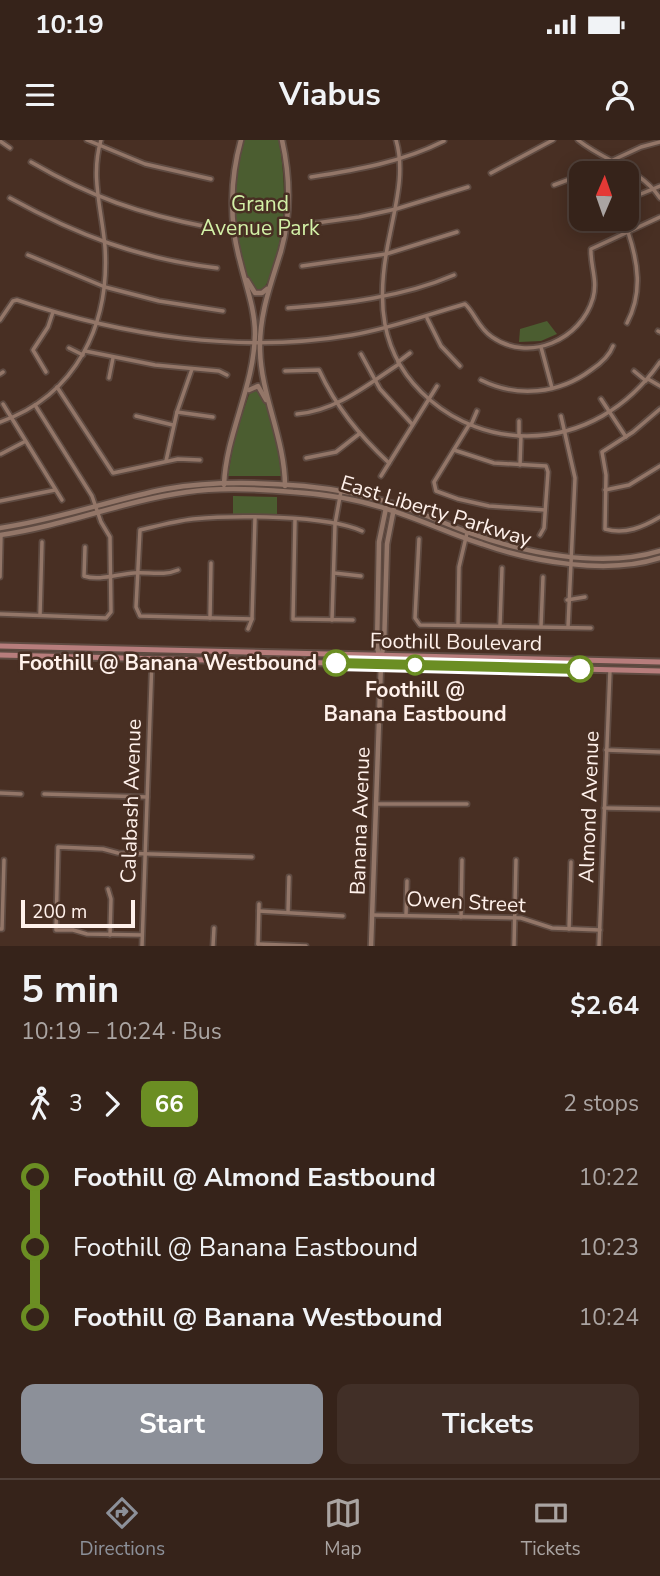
<!DOCTYPE html>
<html lang="en">
<head>
<meta charset="utf-8">
<style>
  body { margin:0; font-family:"Nunito Sans",sans-serif; background:#412f27; color:#f1f3f6; height:100vh; display:flex; flex-direction:column; font-size:26px; white-space:nowrap }
  * { box-sizing:border-box; margin:0 }
  p { font-size:23px; color:#aaa4a2 }
  .icon { flex:none; width:38px; height:38px; fill:none; stroke:currentColor; stroke-width:2; stroke-linecap:round; stroke-linejoin:round }
  .map { position:relative; height:806px; overflow:hidden }
  .drawer { display:flex; flex-direction:column; background:#36231a; flex:1 }
  .drawer>* { flex:none }
  .badge { padding:0 14px; border-radius:10px; font-size:24px; line-height:46px }
  .needle { width:46px; rotate:2deg }
  .buttons { position:absolute; left:569px; top:21px; display:grid; gap:14px }
  .buttons a { display:grid; place-items:center; width:70px; height:70px; border-radius:14px; background:#36231a; box-shadow:0 4px 18px #0003,0 0 0 2px #504039; font-size:35px }
  .scale { position:absolute; left:21px; bottom:18px; width:114px; box-sizing:border-box; padding-left:7px; border:4px solid #fff1eb; border-top:0; font-size:19px; line-height:24px; white-space:nowrap; color:#fff1eb; -webkit-text-stroke:5px #482f23; paint-order:stroke }
  .map>.badge { position:absolute; translate:-50% -50%; box-shadow:0 0 0 4px #fff }
  .legs { display:flex; align-items:center; gap:10px; height:77px; padding:0 21px; font-size:23px }
  .legs p { margin-inline-start:auto }
  .overview { display:flex; align-items:center; justify-content:space-between; height:119px; padding:0 21px }
  h1 { font-size:38px; font-weight:700; line-height:52px }
  .primary-button { display:flex; gap:14px; margin-top:auto; padding:14px 21px }
  .primary-button a { flex:1; height:80px; border-radius:14px; background:#8c9099; color:#fff; font-size:28px; font-weight:700; line-height:80px; text-align:center }
  .primary-button a+a { background:#412f27; color:#f1f3f6 }
  ul { padding:0 21px; list-style:none }
  li { display:flex; align-items:center; gap:24px; height:70px; font-size:26px }
  li i { display:grid; place-items:center; width:10px; height:100%; margin:0 9px; background:currentColor }
  li i::after { content:''; width:18px; height:18px; margin:-9px; border:5px solid; border-radius:50%; background:#36231a }
  li p { margin-inline-start:auto }
  li:first-child i { background:linear-gradient(#0000 50%,currentColor 0) }
  li:last-child i { background:linear-gradient(currentColor 50%,#0000 0) }
  .status { display:flex; justify-content:space-between; align-items:center; height:49px; padding:0 35px; background:#36231a; direction:ltr }
  .status svg { height:19px; fill:currentColor }
  header { display:flex; justify-content:space-between; align-items:center; height:91px; padding:0 21px; background:#36231a; font-size:32px; font-weight:700 }
  .menu { display:flex; justify-content:space-around; align-items:center; height:98px; border-top:2px solid #504039; background:#36231a; font-size:19px; color:#aaa4a2 }
  .menu a { display:grid; justify-items:center; gap:4px }
  .menu .selected { color:#8c9099 }
  .map>svg:first-child { display:block }
  .green { fill:#4b5d30 }
  .lines { fill:none; stroke-linecap:round; stroke-linejoin:round }
  .minor-casing { stroke:#5f4b42; stroke-width:7 }
  .tertiary-casing { stroke:#5f4b42; stroke-width:8 }
  .primary-casing { stroke:#5f4b42; stroke-width:9 }
  .minor { stroke:#937668; stroke-width:3.5 }
  .tertiary { stroke:#937668; stroke-width:4.5 }
  .primary { stroke:#b77d7c; stroke-width:5 }
  .line-1-casing { stroke:#fff; stroke-width:16 }
  .line-1 { stroke:#6b8e23; stroke-width:10 }
  .stop-1-dot { fill:#fff; stroke:#6b8e23; stroke-width:3.5 }
  .labels { text-anchor:middle; dominant-baseline:central; stroke-width:5; stroke-linejoin:round; paint-order:stroke }
  .park-label { font-size:21px; fill:#d3f1a7; stroke:#482f23 }
  .street-label { font-size:21px; fill:#fff1eb; stroke:#482f23 }
  .stop-label { font-size:21px; font-weight:bold; fill:#fff1eb; stroke:#482f23; text-anchor:end }
</style>
</head>
<body>
<div class="status"><b>10:19</b><svg viewBox="0 0 49 12"><path d="M0 12V9h3v3zM5 12V6h3v6zM10 12V3h3v9zM15 12V0h3v12zM26 1h20v11H26zM47 4h2v5h-2z"/></svg></div>
<header><svg class="icon" aria-label="menu" viewBox="0 0 24 24"><path d="M4 6h16M4 12h16M4 18h16"/></svg>Viabus<svg class="icon" aria-label="person" viewBox="0 0 24 24"><circle cx="12" cy="8" r="4"/><path d="M4 21q1-7 8-7t8 7"/></svg></header>
<div class="map">
<svg width="660" height="806" viewBox="0 0 660 806">
  <rect width="100%" height="100%" fill="#482f23"/>
  <g class="green">
    <path d="M244,0H279C286,44 287,84 273,127C270,135 268,145 261,151L252,148C250,139 245,131 242,122C231,83 233,38 244,0Z"/>
    <path d="M547,181L557,194L541,201L519,202L520,189Z"/>
    <path d="M258,249C274,267 279,312 281,336H228L235,294L250,252Z"/>
    <path d="M233,356L277,357V375L233,374Z"/>
  </g>
  <g class="lines">
    <g class="minor-casing">
      <g id="minor">
        <path d="M87,0L145,24L211,39"/>
        <path d="M396,0C405,31 396,63 390,94C376,157 377,215 430,260C457,283 491,296 527,296C582,296 629,267 660,222"/>
        <path d="M578,0C605,22 640,28 660,58"/>
        <path d="M0,1L10,8"/>
        <path d="M31,22C91,57 140,74 208,87"/>
        <path d="M491,33L553,0"/>
        <path d="M585,33L641,7L660,2"/>
        <path d="M311,37C356,30 403,22 444,1"/>
        <path d="M554,45L581,35"/>
        <path d="M10,58C77,95 140,119 217,128"/>
        <path d="M626,60L660,46"/>
        <path d="M585,79H587"/>
        <path d="M309,84L359,77L396,69L468,47"/>
        <path d="M28,115L105,147L159,161L223,171"/>
        <path d="M302,126L386,114L457,92"/>
        <path d="M288,168C343,164 403,157 454,135"/>
        <path d="M427,178L441,206L460,226"/>
        <path d="M0,180L13,161L17,160C123,196 241,214 352,195C393,188 426,175 465,164C475,173 478,188 492,197C529,223 581,200 593,158C598,140 590,125 591,109L660,77"/>
        <path d="M627,183C643,153 638,122 628,92"/>
        <path d="M658,191L660,192"/>
        <path d="M541,207L552,248"/>
        <path d="M69,208L83,215"/>
        <path d="M85,211L155,225L219,231L227,235"/>
        <path d="M361,214L380,249L412,284"/>
        <path d="M398,222L410,213"/>
        <path d="M285,231L319,230C336,267 359,295 389,323"/>
        <path d="M634,231L646,241"/>
        <path d="M46,232L33,210L48,187L53,172"/>
        <path d="M0,234L3,232"/>
        <path d="M109,238L113,218"/>
        <path d="M648,239L660,246"/>
        <path d="M481,240C517,258 559,254 591,230C600,224 609,217 613,206"/>
        <path d="M57,247L113,333L178,319L200,320"/>
        <path d="M601,259L626,297"/>
        <path d="M3,264L62,360"/>
        <path d="M660,269L633,292L602,312L606,335L605,389C625,395 643,387 660,377"/>
        <path d="M177,272L213,277"/>
        <path d="M297,274C336,271 367,245 399,224"/>
        <path d="M136,276L173,285"/>
        <path d="M561,276L575,338L568,487"/>
        <path d="M0,282C77,255 110,184 105,107C102,70 90,37 101,0"/>
        <path d="M469,285L434,342L436,351L458,359L489,366L545,370"/>
        <path d="M471,285L477,271"/>
        <path d="M519,296V281"/>
        <path d="M454,310L494,323L546,326L548,332L544,388L540,395"/>
        <path d="M1,314L24,302"/>
        <path d="M306,318L336,312L359,294"/>
        <path d="M166,321L177,272L192,229"/>
        <path d="M520,325L521,296"/>
        <path d="M381,336L437,246"/>
        <path d="M605,350L629,345L660,326"/>
        <path d="M0,361L55,350"/>
        <path d="M295,380L293,479L353,480"/>
        <path d="M419,399L415,478L420,485L591,488"/>
        <path d="M85,407L84,436C99,441 118,434 134,433C149,432 164,436 178,430"/>
        <path d="M334,433L361,436"/>
        <path d="M0,437L1,395"/>
        <path d="M567,460L585,457"/>
        <path d="M0,474L106,478L111,472L110,397L101,382L92,356L35,265"/>
        <path d="M40,475L42,402"/>
        <path d="M210,478L211,423"/>
        <path d="M252,479L140,476L136,467L140,390C157,386 175,381 193,379C233,375 327,375 362,391"/>
        <path d="M332,480L335,384L341,351"/>
        <path d="M458,485L459,427L467,393"/>
        <path d="M500,485L502,428"/>
        <path d="M541,486L543,437"/>
        <path d="M248,489L252,479L255,378"/>
        <path d="M606,610L660,612"/>
        <path d="M0,653L21,654"/>
        <path d="M44,654L147,657"/>
        <path d="M377,664H467"/>
        <path d="M604,668L660,669"/>
        <path d="M108,749L111,759L110,795"/>
        <path d="M259,771L343,776"/>
        <path d="M288,772L289,737"/>
        <path d="M372,775L521,778L552,788L600,790"/>
        <path d="M406,775L407,741"/>
        <path d="M461,777L462,720"/>
        <path d="M0,789H2L4,720"/>
        <path d="M569,789L571,722"/>
        <path d="M142,795L87,794L73,790H56L58,707L103,709L118,713L252,717"/>
        <path d="M258,804L306,806"/>
        <path d="M258,804L259,764"/>
        <path d="M142,806L152,518"/>
        <path d="M213,806L214,788"/>
        <path d="M514,806L516,720"/>
        <path d="M599,806L610,530"/>
      </g>
    </g>
    <g class="tertiary-casing">
      <g id="tertiary">
        <path d="M282,0C290,36 291,75 281,111C271,144 259,174 260,210C261,256 285,299 285,346"/>
        <path d="M247,140L255,153H262L267,149"/>
        <path d="M249,250L258,246L266,260"/>
        <path d="M224,345C226,293 254,248 255,194C255,169 246,146 240,121C229,82 230,39 241,0"/>
        <path d="M0,388C57,380 110,360 166,349C211,341 258,342 304,346C335,349 367,355 398,365C421,373 444,383 467,392C523,413 602,429 660,411"/>
        <path d="M0,395C64,386 123,361 187,352C221,347 259,349 293,352C325,354 357,359 387,369C420,379 450,394 482,404C533,422 608,435 660,418"/>
        <path d="M381,515L384,507L387,404L394,368"/>
        <path d="M371,806L381,524L377,507L379,402L386,368"/>
      </g>
    </g>
    <g class="primary-casing">
      <g id="primary">
        <path d="M0,506L660,522"/>
        <path d="M0,515L660,531"/>
      </g>
    </g>
    <use href="#minor" class="minor"/>
    <use href="#tertiary" class="tertiary"/>
    <use href="#primary" class="primary"/>
  </g>
  <g class="lines">
    <g class="line-1-casing">
      <path id="line-1" d="M336,523L580,529"/>
    </g>
    <use href="#line-1" class="line-1"/>
  </g>
  <g class="stop-1-dot">
    <circle cx="336" cy="523" r="12"/>
    <circle cx="415" cy="525" r="9"/>
    <circle cx="580" cy="529" r="12"/>
  </g>
  <g class="labels">
    <g class="park-label">
      <text x="260" y="64">Grand<tspan x="260" dy="24">Avenue Park</tspan></text>
    </g>
    <g class="street-label">
      <text transform="translate(436 371) rotate(17)">East Liberty Parkway</text>
      <text transform="translate(456 502) rotate(1)">Foothill Boulevard</text>
      <text transform="translate(131 661) rotate(-88)">Calabash Avenue</text>
      <text transform="translate(589 667) rotate(-88)">Almond Avenue</text>
      <text transform="translate(360 681) rotate(-88)">Banana Avenue</text>
      <text transform="translate(466 762) rotate(3)">Owen Street</text>
    </g>
    <g class="stop-label">
      <text x="317" y="523">Foothill @ Banana Westbound</text>
      <text x="415" y="550" text-anchor="middle">Foothill @<tspan x="415" dy="24">Banana Eastbound</tspan></text>
    </g>
  </g>
</svg>
<div class="buttons">
<a><svg class="needle" viewBox="-14 -14 28 28"><path d="M0-13l5 13h-10z" fill="#e53935"/><path d="M0 13l5-13h-10z" fill="#aaa4a2"/></svg></a>
</div>
<div class="scale">200 m</div>
</div>
<section class="drawer">
<div class="overview"><div><h1>5 min</h1><p>10:19 – 10:24 · Bus</p></div><b>$2.64</b></div>
<div class="legs"><svg class="icon" aria-label="walk" viewBox="0 0 24 24"><circle cx="13" cy="4" r="2"/><path d="M13 8l-2 6 4 7M11 14l-3 7M7 12l3-4h3l4 4"/></svg>3<svg class="icon" aria-label="forward" viewBox="0 0 24 24"><path d="M9 5l7 7-7 7"/></svg><b class="badge" style="background:#6b8e23;color:#fff">66</b><p>2 stops</p></div>
<ul>
<li><i style="color:#6b8e23"></i><b>Foothill @ Almond Eastbound</b><p>10:22</p></li>
<li><i style="color:#6b8e23"></i><span>Foothill @ Banana Eastbound</span><p>10:23</p></li>
<li><i style="color:#6b8e23"></i><b>Foothill @ Banana Westbound</b><p>10:24</p></li>
</ul>
<div class="primary-button"><a>Start</a><a>Tickets</a></div>
</section>
<nav class="menu">
<a class="selected"><svg class="icon" aria-label="directions" viewBox="0 0 24 24"><path d="M12 3l9 9-9 9-9-9zM9 14v-3h6M13 9l2 2-2 2"/></svg>Directions</a>
<a><svg class="icon" aria-label="map" viewBox="0 0 24 24"><path d="M3 6l6-2 6 2 6-2v14l-6 2-6-2-6 2zM9 4v14M15 6v14"/></svg>Map</a>
<a><svg class="icon" aria-label="tickets" viewBox="0 0 24 24"><path d="M3 7h18v10H3zM15 7v10"/></svg>Tickets</a>
</nav>
</body>
</html>
